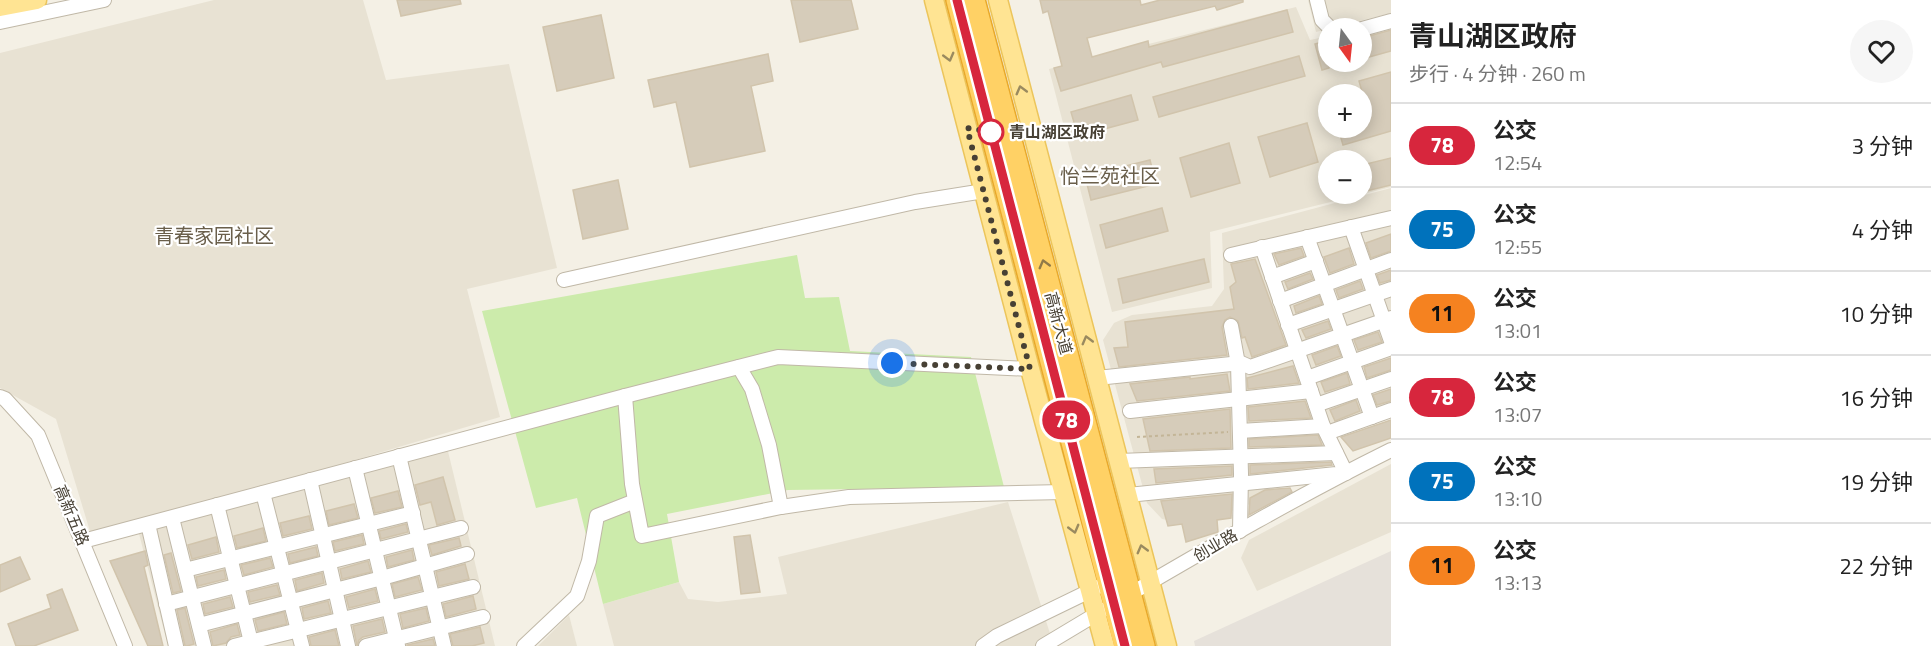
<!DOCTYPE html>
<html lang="zh">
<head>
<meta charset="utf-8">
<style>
  body { margin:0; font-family:"Titillium Web","Noto Sans SC",sans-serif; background:#f6f6f6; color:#222; height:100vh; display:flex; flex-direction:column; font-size:22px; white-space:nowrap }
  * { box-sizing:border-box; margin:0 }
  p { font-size:20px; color:#767676 }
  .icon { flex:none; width:33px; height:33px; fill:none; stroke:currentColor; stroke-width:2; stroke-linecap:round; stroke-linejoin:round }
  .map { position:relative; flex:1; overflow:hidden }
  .drawer { display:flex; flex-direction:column; background:#fff; width:540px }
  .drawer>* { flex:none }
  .badge { padding:0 12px; border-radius:20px; font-size:21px; line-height:39px }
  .needle { width:39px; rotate:165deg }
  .buttons { position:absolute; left:1318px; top:18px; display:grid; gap:12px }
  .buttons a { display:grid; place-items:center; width:54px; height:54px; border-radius:50%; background:#fff; box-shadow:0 3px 15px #0003; font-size:30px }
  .you { position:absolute; width:30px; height:30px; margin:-15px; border:4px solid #fff; border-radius:50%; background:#1a73e8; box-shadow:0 0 0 9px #1a73e833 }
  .map>.badge { position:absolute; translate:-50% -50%; box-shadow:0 0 0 3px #fff }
  .round { display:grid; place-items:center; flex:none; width:63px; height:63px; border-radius:32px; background:#f6f6f6 }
  .summary { display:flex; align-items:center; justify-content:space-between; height:102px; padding:0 18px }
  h1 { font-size:28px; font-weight:700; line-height:45px }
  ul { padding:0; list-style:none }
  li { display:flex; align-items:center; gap:18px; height:84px; padding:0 18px; border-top:2px solid #e0e0e0 }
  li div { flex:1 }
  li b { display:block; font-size:22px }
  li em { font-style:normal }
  li .badge { min-width:66px; font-weight:700; text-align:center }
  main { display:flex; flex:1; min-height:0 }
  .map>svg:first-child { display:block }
  .residential { fill:#e8e2d3; fill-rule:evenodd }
  .industrial { fill:#e6e1da }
  .green { fill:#ccebab }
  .building { fill:#d6ccba; stroke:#d1c4ac; stroke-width:1.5 }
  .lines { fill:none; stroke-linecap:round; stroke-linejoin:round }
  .minor-casing { stroke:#c0b8a7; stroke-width:16 }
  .major-casing { stroke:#ecc55b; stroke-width:21 }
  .highway-casing { stroke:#e8a92b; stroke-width:24 }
  .path { stroke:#c3b597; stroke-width:2; stroke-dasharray:3 3; stroke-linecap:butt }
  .minor { stroke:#fff; stroke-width:14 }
  .major { stroke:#ffe493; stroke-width:18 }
  .highway { stroke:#ffd165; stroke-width:21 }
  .oneway { stroke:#9a8a5f }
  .oneway2 { stroke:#917a48 }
  .line-casing { stroke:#fff; stroke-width:14 }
  .line { stroke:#d7263d; stroke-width:9 }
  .walk { stroke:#474034; stroke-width:6; stroke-dasharray:0 10.8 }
  .stop-dot { fill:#fff; stroke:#d7263d; stroke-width:3 }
  .labels { text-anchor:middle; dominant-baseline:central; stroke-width:4.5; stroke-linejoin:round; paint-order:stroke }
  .stop-label { font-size:16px; font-weight:bold; fill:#474034; stroke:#fff; text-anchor:start }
  .street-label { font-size:16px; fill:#474034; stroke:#fff }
  .quarter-label { font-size:20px; fill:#6a5f4b; stroke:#fff }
</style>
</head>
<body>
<main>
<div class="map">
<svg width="1391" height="646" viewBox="0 0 1391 646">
  <rect width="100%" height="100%" fill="#f4f0e5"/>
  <g class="residential">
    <path d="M214,0H363L386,80L509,64L557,268L467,289L500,417L92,538L56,419L0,388V53Z"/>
    <path d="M1308,0H1391V13L1316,32Z"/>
    <path d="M1296,7L1310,40L1329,36V62H1362V28H1355L1391,19V187L1210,232L1212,288L1112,312L1049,69ZM1329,94H1362V128H1329ZM1329,160H1362V194H1329Z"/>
    <path d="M1391,188V413L1335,434L1294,476L1243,508L1182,523L1162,519L1147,503L1103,340L1114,323L1132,315L1212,306L1224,289L1222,233Z"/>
    <path d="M446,443L495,646H168L138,530Z"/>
    <path d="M1391,464V532L1257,591L1241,558L1249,540Z"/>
    <path d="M1008,502L1054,646H614L603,604L679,582L688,599L718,602L787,594L778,557Z"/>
    <path d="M569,615L577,646H538Z"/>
  </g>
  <path class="industrial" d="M1391,551V646H1195L1194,641Z"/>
  <path class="green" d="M797,255L805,298L839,297L850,351L971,357L1004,487L788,490L667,514L679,582L603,604L577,498L536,508L482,311Z"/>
  <g class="building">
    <path d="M397,0H460L461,4L401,16Z"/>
    <path d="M791,0H851L858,29L800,42Z"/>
    <path d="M1040,0H1140L1141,5L1160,0H1243V2L1217,10L1215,6L1087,38L1092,57L1148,41L1149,47L1287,10L1293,32L1163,67L1161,62L1061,91L1054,68L1062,66L1048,11L1043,13Z"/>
    <path d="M601,15L614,78L557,91L543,27Z"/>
    <path d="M1391,30V51L1362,59V38Z"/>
    <path d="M1329,40V68L1322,70L1315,44Z"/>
    <path d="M768,54L773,81L751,86L765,151L690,167L676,102L654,107L648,80Z"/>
    <path d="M1299,56L1305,76L1159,117L1153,97Z"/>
    <path d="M1391,72V131L1343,145L1338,128H1362V118L1369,116L1359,81Z"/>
    <path d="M1131,95L1138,120L1078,136L1071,112Z"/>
    <path d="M1307,123L1318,162L1270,177L1258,137Z"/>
    <path d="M1229,143L1240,183L1191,197L1180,158Z"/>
    <path d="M1391,158V185L1362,192V165Z"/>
    <path d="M1150,160L1156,184L1091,200L1085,176Z"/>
    <path d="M618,180L628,229L583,239L573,190Z"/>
    <path d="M1162,208L1168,231L1106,248L1100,225Z"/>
    <path d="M1391,234V251L1371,258L1366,243Z"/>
    <path d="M1301,248L1304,256L1279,265L1274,254Z"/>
    <path d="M1349,248L1354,264L1330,273L1324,257Z"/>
    <path d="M1204,259L1209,282L1123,303L1118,279Z"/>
    <path d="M1255,259L1286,345L1252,357L1245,337L1242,338L1238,321L1230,317L1225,320L1222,327L1227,355L1119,367L1114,348L1128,347L1125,322L1234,309L1230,287L1236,282L1231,264Z"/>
    <path d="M1391,270V280L1380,283L1377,275Z"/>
    <path d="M1310,273L1313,279L1288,289L1285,282Z"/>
    <path d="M1360,281L1363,289L1339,298L1336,290Z"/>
    <path d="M1319,296L1322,304L1296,313L1294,306Z"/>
    <path d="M1328,321L1331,329L1306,338L1302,330Z"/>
    <path d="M1378,332L1382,342L1358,350L1354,340Z"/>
    <path d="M1337,346L1341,356L1316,365L1312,355Z"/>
    <path d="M1391,358V370L1367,378L1364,367Z"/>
    <path d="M1293,366L1299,383L1248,389L1247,378Z"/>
    <path d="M1347,373L1350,384L1325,392L1321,382Z"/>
    <path d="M1227,374L1230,391L1137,401L1130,384L1190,377V379Z"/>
    <path d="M1391,389V401L1377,405L1373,395Z"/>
    <path d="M1356,400L1360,411L1335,421L1330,410Z"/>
    <path d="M1305,401L1311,418L1249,421L1248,407Z"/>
    <path d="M1230,409L1231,448L1150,451L1143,419Z"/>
    <path d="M1391,420V438L1353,451L1341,437Z"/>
    <path d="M1318,435L1322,445L1249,447V439Z"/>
    <path d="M1331,462L1332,465L1250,474V465Z"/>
    <path d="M1232,466V475L1156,483L1154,469Z"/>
    <path d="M443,477L455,520L437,525L431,502L420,505L415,485Z"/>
    <path d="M1290,488L1292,492L1249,515L1250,498L1265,490Z"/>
    <path d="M398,491L402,507L375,513L371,498Z"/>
    <path d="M1232,494L1231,518L1217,520L1218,532L1186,542L1182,524L1168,526L1161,501Z"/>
    <path d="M354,504L358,518L329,525L326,511Z"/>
    <path d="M309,516L312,529L283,536L280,523Z"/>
    <path d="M406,524L408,532L381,539L379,531Z"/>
    <path d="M263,528L266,541L237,548L234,536Z"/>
    <path d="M362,535L364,544L335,551L333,542Z"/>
    <path d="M750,535L760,592L741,594L734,537Z"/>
    <path d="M216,537L219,552L192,559L188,545Z"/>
    <path d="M459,538L461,546L432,555L429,545Z"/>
    <path d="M316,547L318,556L290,563L288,554Z"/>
    <path d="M412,550L414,560L388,567L386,557Z"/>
    <path d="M145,551L148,565L144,567L163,646H148L110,561Z"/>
    <path d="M171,553L181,591L173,593L164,555Z"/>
    <path d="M20,557L30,579L0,592V565Z"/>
    <path d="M270,558L273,567L244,575L241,565Z"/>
    <path d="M368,561L371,572L342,579L340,569Z"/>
    <path d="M465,564L469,579L439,586L436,572Z"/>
    <path d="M224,570L226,579L198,586L196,577Z"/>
    <path d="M322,573L324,583L297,591L295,580Z"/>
    <path d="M418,577L422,590L395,597L392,584Z"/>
    <path d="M277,585L280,595L250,602L248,592Z"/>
    <path d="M62,589L78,630L34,646H16L8,624L51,608L47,595Z"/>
    <path d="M375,589L378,601L349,608L346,597Z"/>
    <path d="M473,596L476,609L446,617L443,604Z"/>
    <path d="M230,597L233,607L205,614L203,604Z"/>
    <path d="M328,601L331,613L304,619L302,608Z"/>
    <path d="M185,608L194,644L187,646H185L177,610Z"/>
    <path d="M426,608L429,621L403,628L400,614Z"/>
    <path d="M284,612L287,624L258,631L255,620Z"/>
    <path d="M382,619L385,632L363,637L359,640L357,646L353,626Z"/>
    <path d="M237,624L240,635L231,637L226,643L213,646L210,632Z"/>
    <path d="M480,627L484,643L472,646H453L450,634Z"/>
    <path d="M335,630L339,646H311L309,637Z"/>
    <path d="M433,639L435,646H407V645Z"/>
  </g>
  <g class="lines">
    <g class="minor-casing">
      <g id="minor">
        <path d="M1317,0L1322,20L1330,28"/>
        <path d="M0,22L104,0"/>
        <path d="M1362,29L1391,21"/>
        <path d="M1351,227L1391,341"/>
        <path d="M1307,237L1372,417"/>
        <path d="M1231,255L1391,218"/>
        <path d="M1272,277L1316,261"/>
        <path d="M564,280L915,202L984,191"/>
        <path d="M1280,301L1391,260"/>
        <path d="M1288,325L1391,289"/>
        <path d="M1231,326L1238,364L1241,474L1240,531"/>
        <path d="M739,367L752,389L769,445L781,507"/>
        <path d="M1097,378L1241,363L1250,367L1391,318"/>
        <path d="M1307,378L1391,348"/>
        <path d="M625,396L632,484L642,536L781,507L849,497L1064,492"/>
        <path d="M0,397L5,399L38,435L125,646"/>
        <path d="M1316,405L1391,379"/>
        <path d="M1130,411L1311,391"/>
        <path d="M1240,431L1323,426"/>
        <path d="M1327,433L1391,410"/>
        <path d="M399,456L444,646"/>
        <path d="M1119,461L1336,453"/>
        <path d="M355,468L398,646"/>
        <path d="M310,480L348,646"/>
        <path d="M263,493L302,646"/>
        <path d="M1128,495L1346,473L1323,426L1262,247"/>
        <path d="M217,505L252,646"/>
        <path d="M172,518L204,646"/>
        <path d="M148,524L176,646"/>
        <path d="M83,541L625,396L778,357L1030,369"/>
        <path d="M185,570L413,513"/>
        <path d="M1125,597C1212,546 1300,495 1391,450"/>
        <path d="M166,604L461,528"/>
        <path d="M199,625L382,578L467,554"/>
        <path d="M234,646L473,587"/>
        <path d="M366,646L483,617"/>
        <path d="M524,646L577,596L589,561L597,516L635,501"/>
        <path d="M983,646L997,636L1098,587"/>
        <path d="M1043,646L1103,610"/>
      </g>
    </g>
    <g class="major-casing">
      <g id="major">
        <path d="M934,0L1030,369L1105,646"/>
        <path d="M998,0L1167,646"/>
        <path d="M0,7L37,0"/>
      </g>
    </g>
    <g class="highway-casing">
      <g id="highway">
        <path d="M957,0L1125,646"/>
        <path d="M974,0L1144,646"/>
      </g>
    </g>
    <path class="path" d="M1137,437L1228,432"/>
    <use href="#minor" class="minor"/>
    <use href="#major" class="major"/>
    <use href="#highway" class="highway"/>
  </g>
  <defs><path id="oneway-chevron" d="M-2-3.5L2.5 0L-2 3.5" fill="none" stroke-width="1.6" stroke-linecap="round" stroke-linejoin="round" transform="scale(1.5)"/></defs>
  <g class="oneway">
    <use href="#oneway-chevron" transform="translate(949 57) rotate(75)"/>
    <use href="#oneway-chevron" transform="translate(1021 90) rotate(-105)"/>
    <use href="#oneway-chevron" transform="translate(1087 340) rotate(-105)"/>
    <use href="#oneway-chevron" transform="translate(1074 529) rotate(75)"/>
    <use href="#oneway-chevron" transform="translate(1142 549) rotate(-105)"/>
  </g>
  <use class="oneway2" href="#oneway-chevron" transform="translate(1044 264) rotate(-105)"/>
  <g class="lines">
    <g class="line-casing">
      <path id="line" d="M957,0L1125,646"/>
    </g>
    <use href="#line" class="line"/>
    <path class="walk" d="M892,363L1030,369L967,128L991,132"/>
  </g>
  <circle class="stop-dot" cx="991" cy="132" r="12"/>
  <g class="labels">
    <g class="stop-label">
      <text x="1009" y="132">青山湖区政府</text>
    </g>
    <g class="street-label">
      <text transform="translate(1059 323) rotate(75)">高新大道</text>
      <text transform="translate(72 515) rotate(67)">高新五路</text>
      <text transform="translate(1215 545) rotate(-30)">创业路</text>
    </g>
    <g class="quarter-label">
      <text x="1110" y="175">怡兰苑社区</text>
      <text x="214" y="235">青春家园社区</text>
    </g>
  </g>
</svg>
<div class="buttons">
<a><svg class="needle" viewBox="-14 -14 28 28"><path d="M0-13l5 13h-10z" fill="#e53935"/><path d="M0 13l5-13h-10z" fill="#767676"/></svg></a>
<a>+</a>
<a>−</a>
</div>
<div class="you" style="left:892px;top:363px"></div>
<b class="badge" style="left:1066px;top:420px;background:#d7263d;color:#fff">78</b>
</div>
<section class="drawer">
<div class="summary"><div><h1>青山湖区政府</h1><p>步行 · 4 分钟 · 260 m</p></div><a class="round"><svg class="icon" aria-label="heart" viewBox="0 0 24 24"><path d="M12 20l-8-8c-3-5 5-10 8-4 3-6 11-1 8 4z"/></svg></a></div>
<ul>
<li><span class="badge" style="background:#d7263d;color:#fff">78</span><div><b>公交</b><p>12:54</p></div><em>3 分钟</em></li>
<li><span class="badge" style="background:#0072bc;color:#fff">75</span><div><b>公交</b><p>12:55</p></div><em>4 分钟</em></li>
<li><span class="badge" style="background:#f58220;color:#111">11</span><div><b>公交</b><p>13:01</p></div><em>10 分钟</em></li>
<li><span class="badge" style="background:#d7263d;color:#fff">78</span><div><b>公交</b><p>13:07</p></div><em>16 分钟</em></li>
<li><span class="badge" style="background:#0072bc;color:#fff">75</span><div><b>公交</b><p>13:10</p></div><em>19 分钟</em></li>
<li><span class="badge" style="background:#f58220;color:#111">11</span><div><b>公交</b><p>13:13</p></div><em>22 分钟</em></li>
</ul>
</section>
</main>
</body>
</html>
